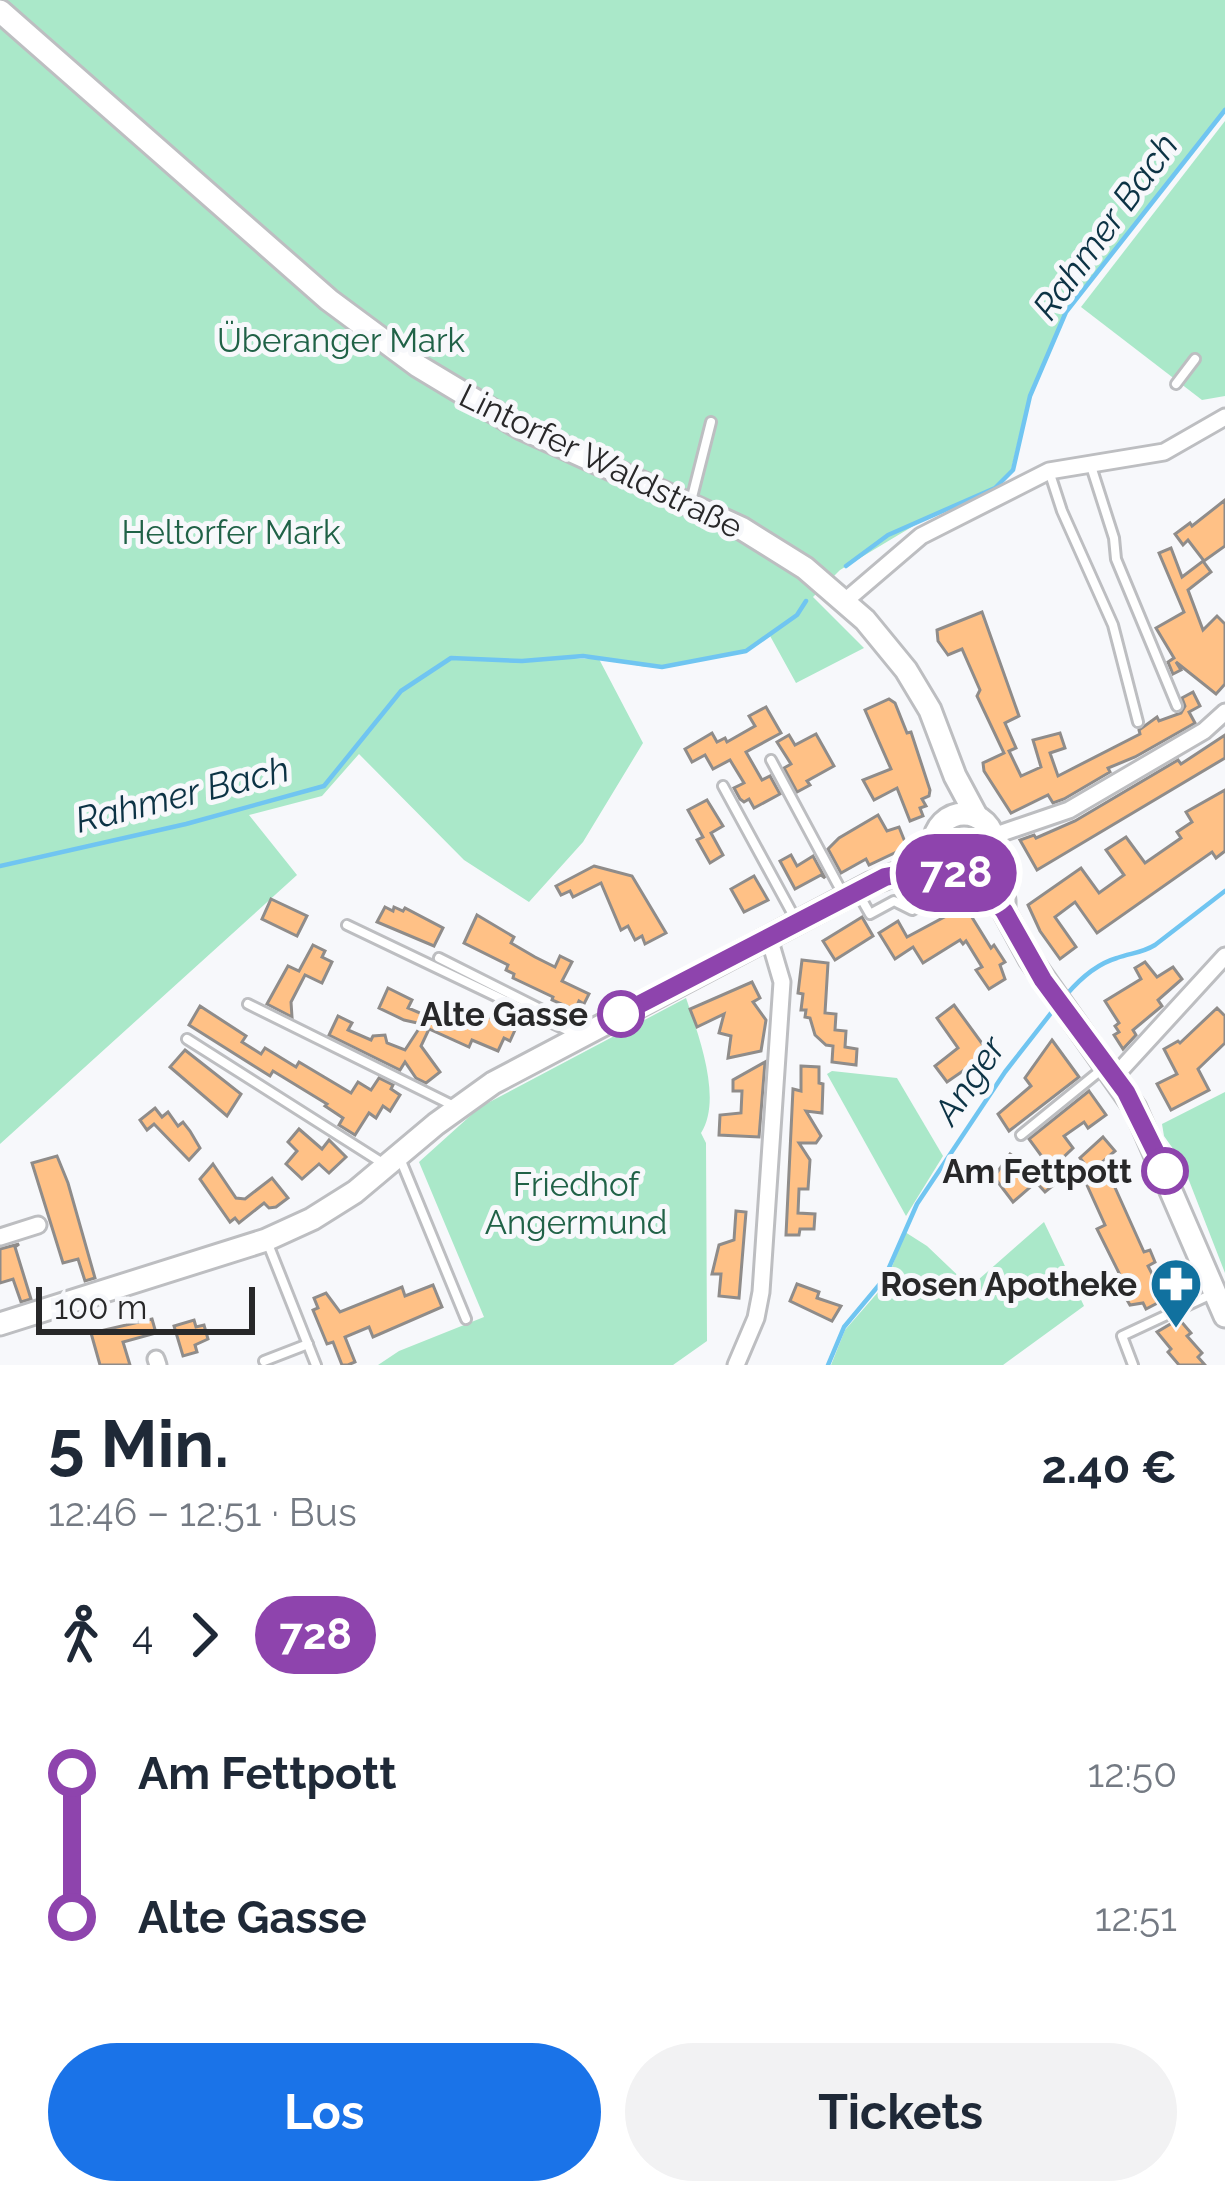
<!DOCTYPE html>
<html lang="de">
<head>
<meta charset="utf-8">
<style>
  body { margin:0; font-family:Raleway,sans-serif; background:#f2f2f3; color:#1f2937; height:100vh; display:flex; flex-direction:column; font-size:45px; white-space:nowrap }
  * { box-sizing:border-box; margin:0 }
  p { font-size:39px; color:#747a83 }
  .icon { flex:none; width:66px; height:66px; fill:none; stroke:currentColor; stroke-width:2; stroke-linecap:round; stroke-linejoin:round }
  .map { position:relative; height:1365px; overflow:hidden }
  .drawer { display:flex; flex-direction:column; background:#fff; flex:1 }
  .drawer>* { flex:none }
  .badge { padding:0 24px; border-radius:39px; font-size:42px; line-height:78px }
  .scale { position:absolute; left:36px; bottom:30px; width:219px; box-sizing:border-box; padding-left:12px; border:6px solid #282829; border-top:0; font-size:33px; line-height:42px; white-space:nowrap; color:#282829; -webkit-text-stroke:9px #f7f8fb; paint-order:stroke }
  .map>.badge { position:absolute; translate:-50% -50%; box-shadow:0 0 0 6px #fff }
  .legs { display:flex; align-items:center; gap:18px; height:132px; padding:0 48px; font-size:39px }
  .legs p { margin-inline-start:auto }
  .headline { display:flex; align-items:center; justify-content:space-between; height:204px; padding:0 48px }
  h1 { font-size:66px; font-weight:700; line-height:90px }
  .button { display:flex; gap:24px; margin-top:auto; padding:24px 48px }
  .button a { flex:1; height:138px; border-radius:72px; background:#1a73e8; color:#fff; font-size:48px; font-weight:700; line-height:138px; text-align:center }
  .button a+a { background:#f2f2f3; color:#1f2937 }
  ul { padding:0 48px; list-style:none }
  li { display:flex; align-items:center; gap:42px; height:144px; font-size:45px }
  li i { display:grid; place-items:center; width:18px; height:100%; margin:0 15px; background:currentColor }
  li i::after { content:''; width:30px; height:30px; margin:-15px; border:9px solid; border-radius:50%; background:#fff }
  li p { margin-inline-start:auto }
  li:first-child i { background:linear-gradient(#0000 50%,currentColor 0) }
  li:last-child i { background:linear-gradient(currentColor 50%,#0000 0) }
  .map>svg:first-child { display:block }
  .green { fill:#aae8c9 }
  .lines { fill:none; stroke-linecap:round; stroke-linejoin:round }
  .stream { stroke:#70c5f1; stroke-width:4.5 }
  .building { fill:#ffc186; stroke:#8f8c8a; stroke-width:3 }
  .service-casing { stroke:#bdbec1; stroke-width:14 }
  .minor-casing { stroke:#bdbec1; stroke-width:21 }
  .secondary-casing { stroke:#bdbec1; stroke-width:27 }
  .service { stroke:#fff; stroke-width:8 }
  .minor { stroke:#fff; stroke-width:15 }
  .secondary { stroke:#fff; stroke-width:21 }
  .line-1-casing { stroke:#fff; stroke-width:27 }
  .line-1 { stroke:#8e44ad; stroke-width:18 }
  .stop-1-dot { fill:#fff; stroke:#8e44ad; stroke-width:6 }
  .labels { text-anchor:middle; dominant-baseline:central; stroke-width:10; stroke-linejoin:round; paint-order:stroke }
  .park-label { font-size:33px; fill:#206247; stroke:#f7f8fb }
  .street-label { font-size:33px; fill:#282829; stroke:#f7f8fb }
  .stop-label { font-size:33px; font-weight:bold; fill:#282829; stroke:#f7f8fb; text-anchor:end }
  .poi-label { font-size:33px; font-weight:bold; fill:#282829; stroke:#f7f8fb; text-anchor:end }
  .water-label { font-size:36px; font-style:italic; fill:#0c3345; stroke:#f7f8fb }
</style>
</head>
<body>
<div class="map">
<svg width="1225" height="1365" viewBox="0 0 1225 1365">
  <rect width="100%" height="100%" fill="#f7f8fb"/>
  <g class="green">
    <path d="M0,0H1225V108L1065,312L1029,395L1011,470L994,487L920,522L840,570L813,597L864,648L796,683L769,634L746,651L661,666L646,667L582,655L556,658L599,659L643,743L583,842L529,902L464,860L359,754L322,796L249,815L297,875L0,1144Z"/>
    <path d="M1225,121V396L1202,400L1081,307Z"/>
    <path d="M686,998C698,1034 723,1099 701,1133L706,1143L707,1341L673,1365H378L399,1351L484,1317L419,1162L480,1107Z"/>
    <path d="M832,1071L897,1078L943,1156L906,1216L827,1074Z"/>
    <path d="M1225,1092V1273L1181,1160L1164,1136L1162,1124Z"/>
    <path d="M1044,1222L1084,1306L1003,1365H831L845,1330L886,1283L905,1232L927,1246L970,1287Z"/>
  </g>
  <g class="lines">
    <g class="stream">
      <path d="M846,566L888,535L995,488L1013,470L1030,396L1066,312L1225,110"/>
      <path d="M0,866L186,824L324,786L401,691L451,658L522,661L583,656L662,667L746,651L797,615L806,601"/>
      <path d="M1067,994C1080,979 1096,964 1117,958C1131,953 1142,953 1155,945L1225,891"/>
      <path d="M828,1365L844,1327L884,1279L917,1204L1005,1072L1055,1008"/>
    </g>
  </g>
  <g class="building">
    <path d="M1225,500V546L1204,561L1188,540L1183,545L1175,534L1190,523L1192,526Z"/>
    <path d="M1171,548L1182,577L1203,561L1211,572L1188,590L1203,630L1217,616L1225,624V684L1216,694L1176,662L1181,670L1173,674L1168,662L1174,658L1156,628L1184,612L1159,553Z"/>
    <path d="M982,612L1019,716L1005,723L1016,748L1009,751L1021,776L1041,767L1033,740L1060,733L1065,748L1050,753L1058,776L1140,734L1139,730L1157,717L1159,721L1181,713L1185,706L1182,698L1193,692L1200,706L1189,712L1195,723L1135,757L1108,768L1110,772L1064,799L1053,803L1048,795L1011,813L984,771L983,763L1004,753L977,696L980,690L962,649L948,655L938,641L937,630Z"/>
    <path d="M889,699L895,703L907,733L911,732L930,790L929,796L922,799L926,806L920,808L923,816L910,821L897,788L874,800L863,780L891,769L865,710Z"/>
    <path d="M766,707L781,733L746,752L762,780L770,776L780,794L754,808L749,799L744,802L740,799L734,788L744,783L730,760L713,769L705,755L692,762L685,749L712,733L717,742L725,738L727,742L755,726L749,716Z"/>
    <path d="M816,734L834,766L807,781L810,785L797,792L784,768L791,764L777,742L789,735L795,745Z"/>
    <path d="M1225,735V758L1037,870L1020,840L1034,835L1036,838L1075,821L1178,760L1181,764Z"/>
    <path d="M1225,790V851L1216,858L1212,852L1097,933L1075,902L1055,917L1076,947L1060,959L1040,931L1028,905L1081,868L1099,893L1124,875L1106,850L1126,837L1145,863L1181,838L1177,832L1192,822L1186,812Z"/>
    <path d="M707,800L723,826L711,833L723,855L710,863L697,840L703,837L688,810Z"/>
    <path d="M878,815L887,831L899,827L907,847L869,865L866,859L841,873L828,849L839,838Z"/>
    <path d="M791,855L797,866L813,856L825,878L821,875L795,889L780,861Z"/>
    <path d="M594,866L632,876L666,933L645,944L642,936L635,940L628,926L621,930L601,883L573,897L570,891L561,895L556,886Z"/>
    <path d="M754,876L768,900L744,912L731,889Z"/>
    <path d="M271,899L307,916L297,936L262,919Z"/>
    <path d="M965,906L991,948L994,945L1005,962L1000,965L1005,979L989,989L976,970L982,967L966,941L963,944L960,940L923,963L913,947L895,959L879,933L898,921L907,937Z"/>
    <path d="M385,907L393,911L394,907L403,911L405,908L443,928L434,946L377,922Z"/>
    <path d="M477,915L514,937L511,943L535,957L555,967L560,956L572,962L562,981L589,994L584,1004L579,1001L575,1010L552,1000L553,997L513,978L514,974L506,970L508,965L464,943Z"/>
    <path d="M862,917L873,936L835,960L823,941Z"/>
    <path d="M313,945L325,951L322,957L332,962L322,983L305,975L291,1002L292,1017L267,1004L288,966L299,971Z"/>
    <path d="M802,960L828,963L825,1013L836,1014L835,1030L846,1031L845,1047L857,1049L856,1065L832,1062L833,1046L826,1045L815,1035L810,1018L805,1017L806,1010H801L803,994L798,993Z"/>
    <path d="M1145,962L1157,977L1173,967L1182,979L1158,1000L1162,1006L1133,1030L1136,1035L1123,1049L1114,1035L1119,1032L1115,1026L1119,1023L1105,1001L1141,979L1135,968Z"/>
    <path d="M752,982L760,998L753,1002L766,1020L761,1051L728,1058L731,1036L719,1033L724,1014L697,1027L690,1009Z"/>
    <path d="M388,988L412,1000L408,1008L427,1016L434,1017L441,1004L480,1023L484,1015L515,1030L510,1041L504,1038L498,1051L472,1040L469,1047L429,1029L421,1046L440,1072L426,1083L416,1078L405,1062L400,1070L329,1035L338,1016L352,1023L348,1030L371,1040L373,1036L385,1035L387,1043L405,1050L422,1024L404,1020L379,1008Z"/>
    <path d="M954,1005L989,1053L947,1082L935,1066L958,1048L937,1018Z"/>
    <path d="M200,1006L246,1036L242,1042L261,1054L265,1048L296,1067L299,1062L351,1093L358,1082L371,1090L379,1078L393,1085L391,1089L400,1095L390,1111L383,1106L376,1118L369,1113L355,1135L339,1125L343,1118L325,1106L327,1104L273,1071L270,1076L189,1025Z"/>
    <path d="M1217,1008L1225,1016V1043L1198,1069L1209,1090L1171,1110L1157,1084L1177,1074L1164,1049L1178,1041L1180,1043Z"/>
    <path d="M1052,1040L1079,1077L1009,1131L998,1114L1031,1086L1025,1078Z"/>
    <path d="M185,1050L241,1094L227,1116L170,1067Z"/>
    <path d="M765,1062L759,1137L719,1135L720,1115L741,1113L742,1091H733V1080Z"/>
    <path d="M801,1066L819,1067V1083L823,1084L822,1113L806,1111L821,1136L816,1143H799L810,1160L808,1189H799L798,1213L815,1214L814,1229H800L799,1235H786L793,1089L801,1091Z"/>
    <path d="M1089,1091L1106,1115L1088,1128L1084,1122L1064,1136L1073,1148L1051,1169L1029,1139Z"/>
    <path d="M155,1108L162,1117L168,1112L178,1126L183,1122L190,1131L200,1148L189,1160L154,1124L147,1130L140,1120Z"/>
    <path d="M299,1129L322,1149L329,1140L346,1157L329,1173L319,1164L302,1179L286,1164L297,1151L288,1142Z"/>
    <path d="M1103,1137L1115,1151L1100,1164L1108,1172L1144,1252L1150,1250L1155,1262L1148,1266L1165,1299L1146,1309L1143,1303L1130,1305L1115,1279L1121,1277L1097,1229L1105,1225L1086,1183L1090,1180L1082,1171L1087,1167L1080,1158Z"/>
    <path d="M1010,1154L1042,1176L1055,1184L1045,1192L1036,1182L1013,1202L994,1177Z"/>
    <path d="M57,1156L68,1183L95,1278L85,1281L78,1259L63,1263L32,1163Z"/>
    <path d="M213,1164L236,1198L245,1199L272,1178L288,1198L276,1207L269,1208L264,1203L239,1223L235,1218L230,1222L200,1179Z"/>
    <path d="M736,1211L746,1212L739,1298L719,1296L721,1274H712L719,1245L734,1240Z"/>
    <path d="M19,1244L15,1247L31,1299L21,1302L13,1279L0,1283V1249Z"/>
    <path d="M797,1284L819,1292L817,1298L841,1306L832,1321L790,1301Z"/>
    <path d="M433,1285L442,1307L373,1337L369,1327L345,1337L355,1362L348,1365H342L333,1342L327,1344L313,1310L318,1308L314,1298L326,1293L340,1312L402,1287L405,1296Z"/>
    <path d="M152,1319L156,1333L123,1342L130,1365H100L91,1333Z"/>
    <path d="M1179,1319L1191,1333L1187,1336L1202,1353L1198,1357L1205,1365H1179L1168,1352L1171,1349L1157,1332Z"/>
    <path d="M194,1320L196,1327L204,1325L208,1339L195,1345L197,1352L183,1356L174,1326Z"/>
  </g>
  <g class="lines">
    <g class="service-casing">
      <g id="service">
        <path d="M1176,384L1195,359"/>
        <path d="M1090,463L1114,538L1116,559L1177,706"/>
        <path d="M1049,471L1062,511L1113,625L1138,722"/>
        <path d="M690,505L711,422"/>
        <path d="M771,760L844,896"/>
        <path d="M723,786L797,922"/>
        <path d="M858,893L870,914L894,901L912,910L932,899"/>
        <path d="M347,925L573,1033"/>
        <path d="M439,958L586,1032"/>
        <path d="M248,1004L456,1107"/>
        <path d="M187,1039L384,1164"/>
        <path d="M1021,1135L1101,1070"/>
        <path d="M399,1156L466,1319"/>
        <path d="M268,1244L316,1365"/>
        <path d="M264,1361L308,1344"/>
        <path d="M1133,1365L1122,1336L1214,1293"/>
      </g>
    </g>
    <g class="minor-casing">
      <g id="minor">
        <path d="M845,601L921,536L1049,471L1164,452L1225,417"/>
        <path d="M993,836L1069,810L1204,731L1225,712"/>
        <path d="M1115,1076L1225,956"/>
        <path d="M0,1237L38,1225"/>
        <path d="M156,1359L158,1365"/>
        <path d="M736,1365L756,1318L761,1292L782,982L769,938"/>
      </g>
    </g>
    <g class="secondary-casing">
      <g id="secondary">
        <path d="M0,11L329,300L418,366L521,428L741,528L805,568L865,620L906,670L930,710L955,776L977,817"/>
        <circle cx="964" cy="844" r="30"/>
        <path d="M989,862L1004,900V911L1030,959L1135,1108L1225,1316"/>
        <path d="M0,1324L266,1240L312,1219L355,1192L436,1124L493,1083L872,883L898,873L942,866"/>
      </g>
    </g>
    <use href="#service" class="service"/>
    <use href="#minor" class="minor"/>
    <use href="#secondary" class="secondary"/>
  </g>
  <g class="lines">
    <g class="line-1-casing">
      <path id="line-1" d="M621,1014L885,877L942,866L954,873L970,874L1004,911L1043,980L1126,1092L1165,1171"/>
    </g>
    <use href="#line-1" class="line-1"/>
  </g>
  <defs>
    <g id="pharmacy-pin" transform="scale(2.7)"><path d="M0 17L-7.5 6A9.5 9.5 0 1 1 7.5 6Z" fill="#11719f" stroke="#f7f8fb"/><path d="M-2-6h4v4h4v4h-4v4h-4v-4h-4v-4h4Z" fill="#fff"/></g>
  </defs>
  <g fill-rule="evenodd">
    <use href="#pharmacy-pin" x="1176" y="1284"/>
  </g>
  <g class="stop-1-dot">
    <circle cx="621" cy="1014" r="21"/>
    <circle cx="1165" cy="1171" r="21"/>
  </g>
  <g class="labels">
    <g class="park-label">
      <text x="341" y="340">Überanger Mark</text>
      <text x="231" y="532">Heltorfer Mark</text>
      <text x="576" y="1184">Friedhof<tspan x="576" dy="38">Angermund</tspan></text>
    </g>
    <g class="street-label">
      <text transform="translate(601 461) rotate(26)">Lintorfer Waldstraße</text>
    </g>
    <g class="stop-label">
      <text x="588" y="1014">Alte Gasse</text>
      <text x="1132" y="1171">Am Fettpott</text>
    </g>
    <g class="poi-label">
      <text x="1137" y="1284">Rosen Apotheke</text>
    </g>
    <g class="water-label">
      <text transform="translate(1105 226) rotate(-54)">Rahmer Bach</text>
      <text transform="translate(182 794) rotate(-14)">Rahmer Bach</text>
      <text transform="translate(969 1080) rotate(-56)">Anger</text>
    </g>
  </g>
</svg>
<div class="scale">100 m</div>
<b class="badge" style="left:956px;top:873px;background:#8e44ad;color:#fff">728</b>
</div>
<section class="drawer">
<div class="headline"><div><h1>5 Min.</h1><p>12:46 – 12:51 · Bus</p></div><b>2.40 €</b></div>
<div class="legs"><svg class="icon" aria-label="walk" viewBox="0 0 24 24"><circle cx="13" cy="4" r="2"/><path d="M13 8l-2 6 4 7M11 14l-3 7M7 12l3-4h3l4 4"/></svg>4<svg class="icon" aria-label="forward" viewBox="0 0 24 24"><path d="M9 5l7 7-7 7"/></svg><b class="badge" style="background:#8e44ad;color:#fff">728</b></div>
<ul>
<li><i style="color:#8e44ad"></i><b>Am Fettpott</b><p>12:50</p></li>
<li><i style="color:#8e44ad"></i><b>Alte Gasse</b><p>12:51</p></li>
</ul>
<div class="button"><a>Los</a><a>Tickets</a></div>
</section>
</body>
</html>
